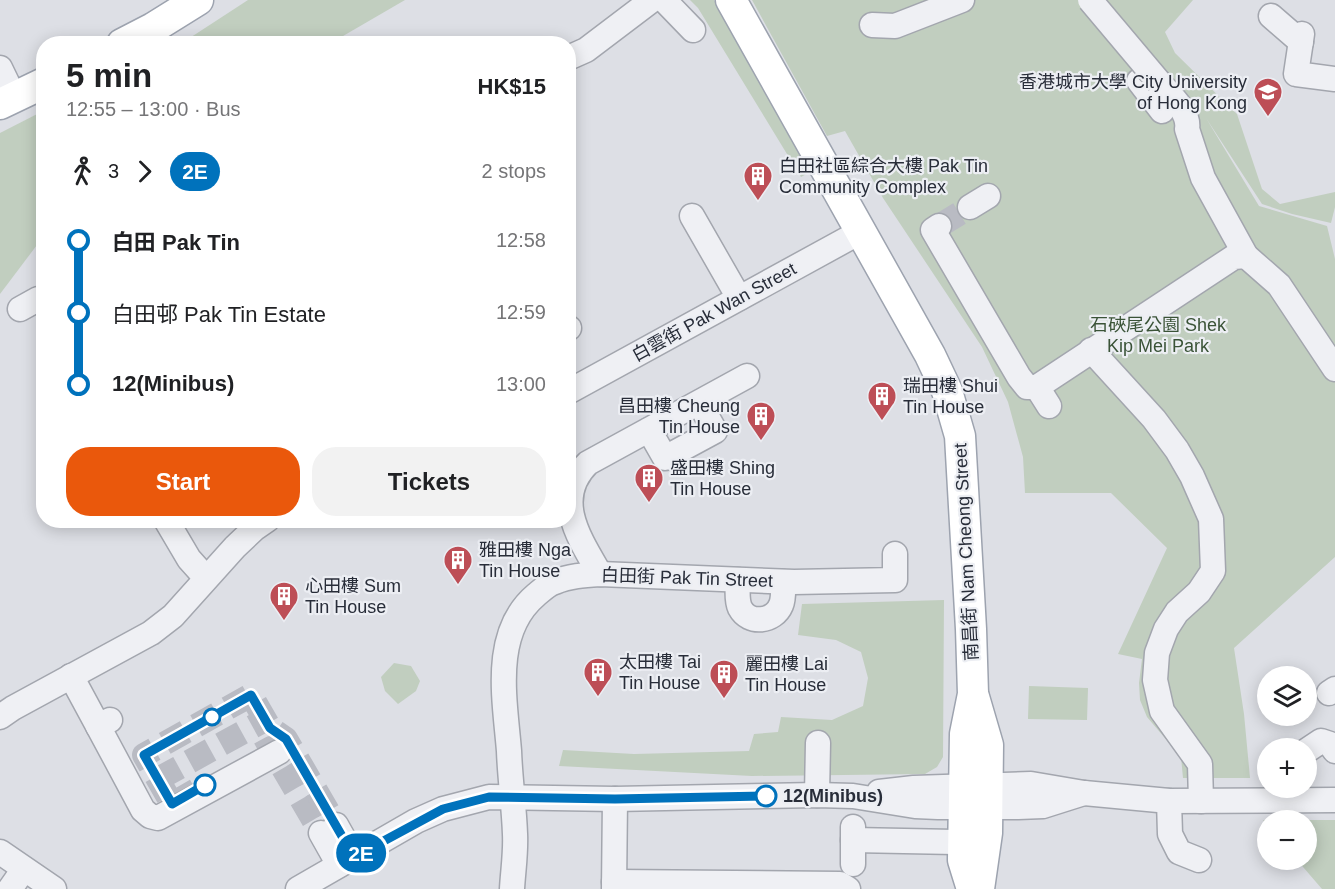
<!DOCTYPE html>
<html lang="en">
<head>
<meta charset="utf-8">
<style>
  body { margin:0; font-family:Helvetica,"Noto Sans TC",sans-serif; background:#f2f2f2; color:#202124; height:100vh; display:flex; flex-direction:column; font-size:22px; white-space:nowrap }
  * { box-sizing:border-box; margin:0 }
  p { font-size:20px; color:#757577 }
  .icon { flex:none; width:33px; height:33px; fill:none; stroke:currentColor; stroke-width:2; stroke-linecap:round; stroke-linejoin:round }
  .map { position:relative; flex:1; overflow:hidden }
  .details { position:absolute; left:36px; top:36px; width:540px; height:492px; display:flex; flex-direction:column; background:#fff; border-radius:24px; box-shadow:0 3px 15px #0003 }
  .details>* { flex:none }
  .badge { padding:0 12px; border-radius:20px; font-size:21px; line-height:39px }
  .fabs { position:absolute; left:1257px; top:666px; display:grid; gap:12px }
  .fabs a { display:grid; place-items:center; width:60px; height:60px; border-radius:50%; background:#fff; box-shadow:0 3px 15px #0003; font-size:30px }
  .map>.badge { position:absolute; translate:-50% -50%; box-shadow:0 0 0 3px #fff }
  .legs { display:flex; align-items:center; gap:9px; height:66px; padding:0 30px; font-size:20px }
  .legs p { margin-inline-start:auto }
  .head { display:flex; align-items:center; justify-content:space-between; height:102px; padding:0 30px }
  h1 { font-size:33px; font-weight:800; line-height:45px }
  .action { display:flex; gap:12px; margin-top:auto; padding:12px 30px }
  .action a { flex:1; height:69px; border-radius:24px; background:#ea580c; color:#fff; font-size:24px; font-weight:800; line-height:69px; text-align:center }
  .action a+a { background:#f2f2f2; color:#202124 }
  ul { padding:0 30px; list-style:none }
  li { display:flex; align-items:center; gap:21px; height:72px; font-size:22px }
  li i { display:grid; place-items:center; width:9px; height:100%; margin:0 8px; background:currentColor }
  li i::after { content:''; width:15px; height:15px; margin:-8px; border:4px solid; border-radius:50%; background:#fff }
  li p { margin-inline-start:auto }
  li:first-child i { background:linear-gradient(#0000 50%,currentColor 0) }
  li:last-child i { background:linear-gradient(currentColor 50%,#0000 0) }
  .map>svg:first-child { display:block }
  .green { fill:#c1cebf }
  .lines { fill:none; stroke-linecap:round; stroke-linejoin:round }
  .minor-tunnel { stroke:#b9bbc3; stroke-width:24; stroke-dasharray:24 12; stroke-linecap:butt }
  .minor-casing { stroke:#a3a6ae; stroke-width:27 }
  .major-casing { stroke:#9da3af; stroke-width:33 }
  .minor { stroke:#eff0f4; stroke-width:24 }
  .major { stroke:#fff; stroke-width:30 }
  .minor-bridge-casing { stroke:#a3a6ae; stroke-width:27; stroke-linecap:butt }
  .minor-bridge { stroke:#eff0f4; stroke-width:24 }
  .line-1-casing { stroke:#fff; stroke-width:14 }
  .line-1 { stroke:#0072bc; stroke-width:9 }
  .stop-1-dot { fill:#fff; stroke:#0072bc; stroke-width:3 }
  .labels { text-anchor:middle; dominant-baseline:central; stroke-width:4.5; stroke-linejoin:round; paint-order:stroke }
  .poi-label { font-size:18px; fill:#282d39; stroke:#eceef3; text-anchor:start }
  .street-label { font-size:18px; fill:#282d39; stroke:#eceef3 }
  .park-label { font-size:18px; fill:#3a5337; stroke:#eceef3 }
  .stop-label { font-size:18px; font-weight:bold; fill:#282d39; stroke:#eceef3; text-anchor:start }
</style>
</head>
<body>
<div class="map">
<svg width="1335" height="889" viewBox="0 0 1335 889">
  <rect width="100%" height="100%" fill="#dddfe5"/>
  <g class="green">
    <path d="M248,0H405L331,43H182Z"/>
    <path d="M690,0H714L810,172L801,177L698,8Z"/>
    <path d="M752,0H1193L1165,32L1175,53L1237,114L1262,189L1280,204L1335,192V207L1331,223L1292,214L1262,204L1206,118L1259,206L1327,226L1335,259V557L1234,648L1244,714L1250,778H1183L1181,757L1147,717L1140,700L1139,683L1142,659L1118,654L1167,548L1111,493H1025L1023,457L1008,402L982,347L883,198L845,131L827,136Z"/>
    <path d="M43,111V237L0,294V133Z"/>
    <path d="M944,600L943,757L937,767L925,774L752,776L559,766L563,750L634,754L749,751L754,734L778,732L781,717L832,720L863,706L868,678L861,652L836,640L798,635L802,604Z"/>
    <path d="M394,663L411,666L420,681L416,691L398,704L385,691L381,677Z"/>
    <path d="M1029,686L1088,688L1087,720L1028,719Z"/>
    <path d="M1263,820H1335V889H1322L1297,860H1306V820H1268L1267,825Z"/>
  </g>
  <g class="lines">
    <g class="minor-tunnel">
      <path d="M939,226L970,207"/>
      <path d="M260,754L271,748L321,833"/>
      <path d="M158,779L265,720"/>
      <path d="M196,790L172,804L144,755L251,695L270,728L286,739L336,825"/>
    </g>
    <g class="minor-casing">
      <g id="minor">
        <path d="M664,0L693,30"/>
        <path d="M1271,16L1301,42"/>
        <path d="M872,25L895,26L962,0"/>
        <path d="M1302,34L1296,74L1335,79"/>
        <path d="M568,58L586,50L652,0"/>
        <path d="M0,68L14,97"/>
        <path d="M1139,81L1162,111"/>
        <path d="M1159,82C1170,95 1190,112 1187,129L1203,178L1246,256L1279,285L1335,369"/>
        <path d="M970,207L988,196"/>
        <path d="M692,216L739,298"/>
        <path d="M939,226L933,230L1019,377L1027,387H1037"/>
        <path d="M20,309L38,299"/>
        <path d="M568,328H569"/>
        <path d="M1091,350L1154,419L1177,450L1192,476L1211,519L1213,571L1199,592L1177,612L1166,629L1157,653L1155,680L1162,711L1200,764L1201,801"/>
        <path d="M568,392L860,232"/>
        <path d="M1049,406L1037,387L1234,257L1246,256"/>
        <path d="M649,430L665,458L715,431L700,404"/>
        <path d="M166,520L189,559L206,578"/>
        <path d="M600,574C579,538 552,498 588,463L747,376"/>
        <path d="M738,580C738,589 736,599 740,608C749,625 774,622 781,605C784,598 783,589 783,582"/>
        <path d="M71,676L98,726L110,720"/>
        <path d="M1329,693L1335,689"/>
        <path d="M0,717L13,708L151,633L173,616L235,547L254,529L267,520"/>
        <path d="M98,726L143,810L150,816L158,818L279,752"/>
        <path d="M1306,751L1321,741L1330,744L1335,751"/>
        <path d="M879,792L914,788L1031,784L1084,793L1169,801L1335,800"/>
        <path d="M817,795L818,743"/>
        <path d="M1169,801L1170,834L1179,852L1199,860"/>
        <path d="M336,825L354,857"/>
        <path d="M853,827V864"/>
        <path d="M321,833L339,865"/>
        <path d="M853,840L955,842"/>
        <path d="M0,852L54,889"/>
        <path d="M614,882L840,884L848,889"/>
        <path d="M10,889L24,869"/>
        <path d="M298,889L416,821L443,809L489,797L615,799L817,795L853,796L915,806L938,807H1018L1043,806L1084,793"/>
        <path d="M512,889C513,871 516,852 515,834C514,806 510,779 509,751C505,700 491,633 536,595C542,590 548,584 555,582C569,576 584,575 600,574L794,582L895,580V554"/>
        <path d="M614,889L615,799"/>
      </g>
    </g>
    <g class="major-casing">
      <g id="major">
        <path d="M731,0L930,355L947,391L960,436L971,629L973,694L965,734L963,860L972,889"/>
        <path d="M122,44L153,28L198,0"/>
        <path d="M0,104L44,83"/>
        <path d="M974,697L988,745L987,833L979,889"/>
      </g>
    </g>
    <use href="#minor" class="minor"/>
    <use href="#major" class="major"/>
    <g class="minor-bridge-casing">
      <path id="minor-bridge" d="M1090,0L1159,82"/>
    </g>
    <use href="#minor-bridge" class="minor-bridge"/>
  </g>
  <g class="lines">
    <g class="line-1-casing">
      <path id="line-1" d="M205,785L172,804L144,755L251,695L270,728L286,739L354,857L443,809L489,797L615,799L766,796"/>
    </g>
    <use href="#line-1" class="line-1"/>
  </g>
  <defs>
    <g id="university-pin" transform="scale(1.5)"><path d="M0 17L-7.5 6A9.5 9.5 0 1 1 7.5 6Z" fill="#bd4e56" stroke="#eceef3"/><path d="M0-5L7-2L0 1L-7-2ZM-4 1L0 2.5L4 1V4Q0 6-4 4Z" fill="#fff"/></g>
    <g id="building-pin" transform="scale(1.5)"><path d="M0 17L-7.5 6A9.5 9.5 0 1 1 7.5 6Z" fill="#bd4e56" stroke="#eceef3"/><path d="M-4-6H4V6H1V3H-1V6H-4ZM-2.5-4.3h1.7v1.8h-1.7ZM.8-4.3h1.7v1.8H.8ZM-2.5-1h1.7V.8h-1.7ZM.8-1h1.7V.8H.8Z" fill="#fff"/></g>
  </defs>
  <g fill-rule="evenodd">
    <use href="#university-pin" x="1268" y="92"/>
    <use href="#building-pin" x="758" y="176"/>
    <use href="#building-pin" x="882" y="396"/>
    <use href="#building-pin" x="761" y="416"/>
    <use href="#building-pin" x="649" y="478"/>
    <use href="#building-pin" x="458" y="560"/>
    <use href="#building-pin" x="284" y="596"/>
    <use href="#building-pin" x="598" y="672"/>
    <use href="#building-pin" x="724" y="674"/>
  </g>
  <g class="stop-1-dot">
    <circle cx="212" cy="717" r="8"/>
    <circle cx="205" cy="785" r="10"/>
    <circle cx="766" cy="796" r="10"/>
  </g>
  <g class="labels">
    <g class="poi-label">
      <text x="1247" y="82" text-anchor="end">香港城市大學 City University<tspan x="1247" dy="21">of Hong Kong</tspan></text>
      <text x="779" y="166">白田社區綜合大樓 Pak Tin<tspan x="779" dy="21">Community Complex</tspan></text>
      <text x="903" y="386">瑞田樓 Shui<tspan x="903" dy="21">Tin House</tspan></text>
      <text x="740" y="406" text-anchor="end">昌田樓 Cheung<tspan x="740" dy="21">Tin House</tspan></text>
      <text x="670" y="468">盛田樓 Shing<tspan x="670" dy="21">Tin House</tspan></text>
      <text x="479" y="550">雅田樓 Nga<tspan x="479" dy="21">Tin House</tspan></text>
      <text x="305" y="586">心田樓 Sum<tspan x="305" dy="21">Tin House</tspan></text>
      <text x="619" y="662">太田樓 Tai<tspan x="619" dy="21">Tin House</tspan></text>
      <text x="745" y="664">麗田樓 Lai<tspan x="745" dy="21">Tin House</tspan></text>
    </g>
    <g class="street-label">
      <text transform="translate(714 312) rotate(-29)">白雲街 Pak Wan Street</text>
      <text transform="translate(966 552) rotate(-93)">南昌街 Nam Cheong Street</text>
      <text transform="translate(687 578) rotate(2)">白田街 Pak Tin Street</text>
    </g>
    <g class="park-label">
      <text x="1158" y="325">石硤尾公園 Shek<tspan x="1158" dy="21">Kip Mei Park</tspan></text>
    </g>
    <g class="stop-label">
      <text x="783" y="796">12(Minibus)</text>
    </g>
  </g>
</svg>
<div class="fabs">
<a><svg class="icon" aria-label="layers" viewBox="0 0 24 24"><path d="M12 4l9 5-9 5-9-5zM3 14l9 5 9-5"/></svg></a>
<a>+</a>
<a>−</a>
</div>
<b class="badge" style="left:361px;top:853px;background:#0072bc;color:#fff">2E</b>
<section class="details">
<div class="head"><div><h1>5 min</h1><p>12:55 – 13:00 · Bus</p></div><b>HK$15</b></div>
<div class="legs"><svg class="icon" aria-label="walk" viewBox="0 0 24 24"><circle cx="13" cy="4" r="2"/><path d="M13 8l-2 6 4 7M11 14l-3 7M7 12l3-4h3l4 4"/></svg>3<svg class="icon" aria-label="forward" viewBox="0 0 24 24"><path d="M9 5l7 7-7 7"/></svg><b class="badge" style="background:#0072bc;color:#fff">2E</b><p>2 stops</p></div>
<ul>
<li><i style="color:#0072bc"></i><b>白田 Pak Tin</b><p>12:58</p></li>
<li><i style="color:#0072bc"></i><span>白田邨 Pak Tin Estate</span><p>12:59</p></li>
<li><i style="color:#0072bc"></i><b>12(Minibus)</b><p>13:00</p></li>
</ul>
<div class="action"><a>Start</a><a>Tickets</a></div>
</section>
</div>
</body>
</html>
